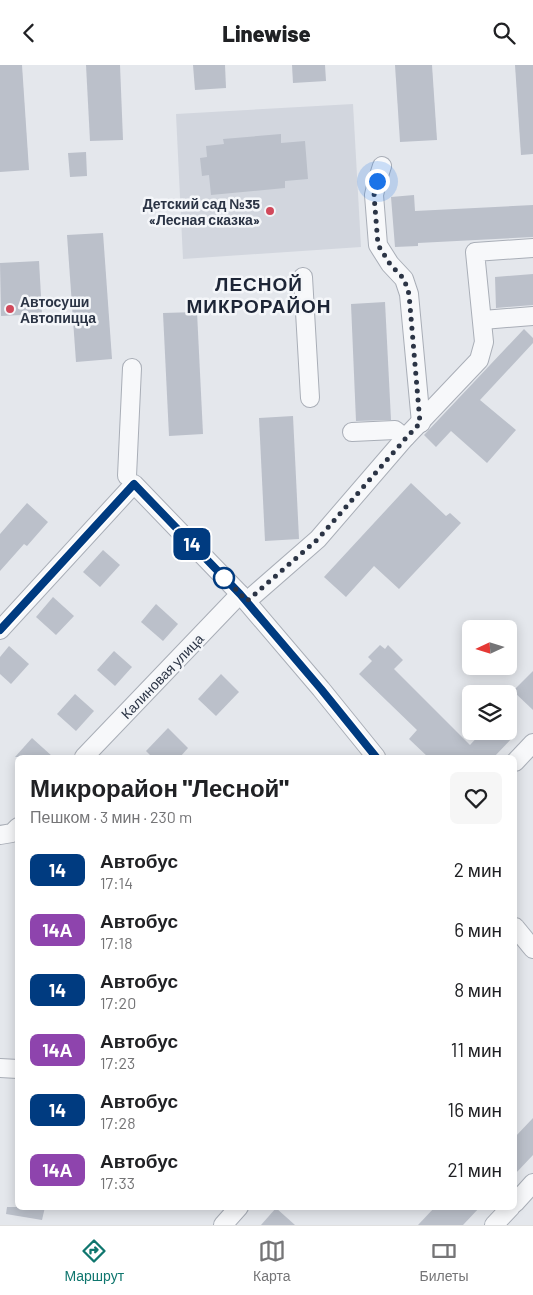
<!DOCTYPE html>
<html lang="ru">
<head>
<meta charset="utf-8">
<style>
  body { margin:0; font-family:Barlow,sans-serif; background:#f6f6f6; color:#202124; height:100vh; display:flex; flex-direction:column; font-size:19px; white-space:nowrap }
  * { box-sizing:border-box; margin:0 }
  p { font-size:16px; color:#757577 }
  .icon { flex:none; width:28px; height:28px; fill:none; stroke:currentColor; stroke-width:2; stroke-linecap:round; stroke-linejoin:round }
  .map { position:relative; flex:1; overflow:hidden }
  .details { position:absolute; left:15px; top:690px; width:502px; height:455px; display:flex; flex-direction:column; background:#fff; border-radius:8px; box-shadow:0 2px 12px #0003 }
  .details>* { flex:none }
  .badge { padding:0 10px; border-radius:8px; font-size:18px; line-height:32px }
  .needle { width:32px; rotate:266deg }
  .tools { position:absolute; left:462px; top:555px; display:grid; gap:10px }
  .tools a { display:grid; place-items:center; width:55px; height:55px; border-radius:8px; background:#fff; box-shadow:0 2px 12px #0003; font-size:25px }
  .you { position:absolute; width:25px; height:25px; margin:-12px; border:4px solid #fff; border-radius:50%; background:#1a73e8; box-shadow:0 0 0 8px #1a73e833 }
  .map>.badge { position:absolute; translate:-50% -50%; box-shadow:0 0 0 2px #fff }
  .round { display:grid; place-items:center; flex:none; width:52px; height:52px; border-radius:8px; background:#f6f6f6 }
  .head { display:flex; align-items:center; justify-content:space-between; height:85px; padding:0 15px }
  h1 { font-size:24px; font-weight:800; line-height:38px }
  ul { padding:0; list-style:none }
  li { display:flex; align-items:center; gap:15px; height:60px; padding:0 15px }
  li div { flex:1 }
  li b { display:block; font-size:19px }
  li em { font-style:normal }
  li .badge { min-width:55px; font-weight:700; text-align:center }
  header { display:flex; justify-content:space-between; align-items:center; height:65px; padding:0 15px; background:#fff; font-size:22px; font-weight:800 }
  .tabs { display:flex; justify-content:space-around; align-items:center; height:70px; border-top:1px solid #e0e0e0; background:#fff; font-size:14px; color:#757577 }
  .tabs a { display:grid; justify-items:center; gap:2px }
  .tabs .current { color:#0f766e }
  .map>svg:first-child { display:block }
  .built { fill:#d2d6de }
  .building { fill:#bbc0ca }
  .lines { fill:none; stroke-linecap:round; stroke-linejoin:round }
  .street-casing { stroke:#a9aeb7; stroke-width:20 }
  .street { stroke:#f7f8fa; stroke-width:18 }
  .line-casing { stroke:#fff; stroke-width:11 }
  .line { stroke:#003b80; stroke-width:8 }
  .walk { stroke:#2b3445; stroke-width:5; stroke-dasharray:0 9 }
  .poi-dot { fill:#d1495b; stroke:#f4f6f9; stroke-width:2 }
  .stop-dot { fill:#fff; stroke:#003b80; stroke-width:2.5 }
  .labels { text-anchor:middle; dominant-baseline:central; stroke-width:5; stroke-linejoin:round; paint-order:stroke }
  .poi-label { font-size:14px; font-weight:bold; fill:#2b3445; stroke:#f4f6f9; text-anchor:end }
  .street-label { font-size:14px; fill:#2b3445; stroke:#f4f6f9 }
  .district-label { font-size:19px; font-weight:bold; letter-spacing:1px; fill:#1d2536; stroke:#f4f6f9 }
</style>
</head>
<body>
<header><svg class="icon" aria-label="back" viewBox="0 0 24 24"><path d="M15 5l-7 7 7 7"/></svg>Linewise<svg class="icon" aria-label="search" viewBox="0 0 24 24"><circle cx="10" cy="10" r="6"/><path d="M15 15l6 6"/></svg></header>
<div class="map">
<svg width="533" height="1160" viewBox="0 0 533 1160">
  <rect width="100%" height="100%" fill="#e4e7ec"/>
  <path class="built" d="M353,39L361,182L183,194L176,49Z"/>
  <g class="building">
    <path d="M0,0H22L29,105L0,107Z"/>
    <path d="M86,0H120L123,75L90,76Z"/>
    <path d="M193,0H225L226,23L195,25Z"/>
    <path d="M292,0H325L326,16L293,18Z"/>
    <path d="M395,0H432L437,75L400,77Z"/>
    <path d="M515,0H533V89L521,90Z"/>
    <path d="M281,69V78L305,76L308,114L285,116V123L211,130L209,110L202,111L200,93L207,92L206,81L224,79L223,74Z"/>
    <path d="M86,87L87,111L70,112L68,88Z"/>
    <path d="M414,130L415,146L533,140V172L418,178V181L395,182L391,132Z"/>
    <path d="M103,168L112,294L76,297L67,170Z"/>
    <path d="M39,196L42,249L1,251L0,198Z"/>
    <path d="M533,209V240L496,243L495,212Z"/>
    <path d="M385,237L391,355L356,356L351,239Z"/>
    <path d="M197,247L203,369L169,371L163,248Z"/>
    <path d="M524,264L533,273V278L480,335L516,365L487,398L451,366L436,382L424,370Z"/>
    <path d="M293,351L299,474L265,476L259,353Z"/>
    <path d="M411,418L446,451L450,448L461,458L399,524L374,501L346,532L324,512Z"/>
    <path d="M27,438L48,457L27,481L24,479L0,506V469Z"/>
    <path d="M103,485L120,500L100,522L83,507Z"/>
    <path d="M53,532L74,551L56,570L36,552Z"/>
    <path d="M156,539L178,559L163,576L141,557Z"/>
    <path d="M380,580L385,584L388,580L403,595L394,604L470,680L483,666H507L513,672L494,692H428L409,674L417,665L359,609L372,596L368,592Z"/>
    <path d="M9,581L29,599L11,619L0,609V592Z"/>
    <path d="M114,586L132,602L115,621L97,605Z"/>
    <path d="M533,606V645L513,626Z"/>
    <path d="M221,609L239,627L216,651L198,634Z"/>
    <path d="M75,629L94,646L76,666L57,649Z"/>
    <path d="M168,663L188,683L180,692H152L146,686Z"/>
    <path d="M32,673L53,692H15Z"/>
    <path d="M533,1053V1090L515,1109V1072Z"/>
    <path d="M7,1142H45L42,1155L6,1149Z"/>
    <path d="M435,1142H480L463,1160H418Z"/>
    <path d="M276,1143L295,1160H261Z"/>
  </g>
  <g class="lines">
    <g class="street-casing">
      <g id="street">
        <path d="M382,101L377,117L374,130L378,180L390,199L404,214L409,229L421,358"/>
        <path d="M303,212L310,333"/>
        <path d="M483,255L533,251"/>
        <path d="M352,367L395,365L405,373"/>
        <path d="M127,411L132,303"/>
        <path d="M247,536L318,474L405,373L479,295L484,277L475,187L533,183"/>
        <path d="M0,565L134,419L240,529L321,624L376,692"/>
        <path d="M84,692L240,529"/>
        <path d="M515,697L533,678"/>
        <path d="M0,770L12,768L18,762"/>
        <path d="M515,862L533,884"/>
        <path d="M0,1003L18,1004"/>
        <path d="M515,1138L533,1118"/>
        <path d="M223,1160L239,1142"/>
        <path d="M494,1160L511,1142"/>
      </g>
    </g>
    <use href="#street" class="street"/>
  </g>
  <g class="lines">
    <g class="line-casing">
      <path id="line" d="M0,565L134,419L240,529L321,624L376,692"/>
    </g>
    <use href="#line" class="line"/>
    <path class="walk" d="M224,513V512L247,536L318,474L406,373L420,358L409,229L404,214L390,199L378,180L374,130L377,116"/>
  </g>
  <g class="poi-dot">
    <circle cx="270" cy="146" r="5"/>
    <circle cx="10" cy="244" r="5"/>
  </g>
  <circle class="stop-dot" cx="224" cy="513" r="10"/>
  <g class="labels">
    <g class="poi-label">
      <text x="260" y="138">Детский сад №35<tspan x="260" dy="16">«Лесная сказка»</tspan></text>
      <text x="20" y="236" text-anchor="start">Автосуши<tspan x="20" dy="16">Автопицца</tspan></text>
    </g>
    <g class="street-label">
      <text transform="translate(162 611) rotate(-46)">Калиновая улица</text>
    </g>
    <g class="district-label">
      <text x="259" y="218">ЛЕСНОЙ<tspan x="259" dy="22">МИКРОРАЙОН</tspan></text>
    </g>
  </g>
</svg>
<div class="tools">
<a><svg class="needle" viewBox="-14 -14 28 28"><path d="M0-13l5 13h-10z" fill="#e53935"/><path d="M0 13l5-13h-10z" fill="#757577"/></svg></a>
<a><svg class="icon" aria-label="layers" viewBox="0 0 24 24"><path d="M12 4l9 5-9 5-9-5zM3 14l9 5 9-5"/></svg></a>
</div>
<div class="you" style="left:377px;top:116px"></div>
<b class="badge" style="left:192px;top:479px;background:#003b80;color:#fff">14</b>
<section class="details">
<div class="head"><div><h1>Микрорайон &quot;Лесной&quot;</h1><p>Пешком · 3 мин · 230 m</p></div><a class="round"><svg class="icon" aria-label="heart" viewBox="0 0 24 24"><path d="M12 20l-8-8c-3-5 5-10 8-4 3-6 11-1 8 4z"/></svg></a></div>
<ul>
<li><span class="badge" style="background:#003b80;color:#fff">14</span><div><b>Автобус</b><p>17:14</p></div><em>2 мин</em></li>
<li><span class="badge" style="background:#8e44ad;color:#fff">14А</span><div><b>Автобус</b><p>17:18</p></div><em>6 мин</em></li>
<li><span class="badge" style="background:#003b80;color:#fff">14</span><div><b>Автобус</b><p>17:20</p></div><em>8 мин</em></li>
<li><span class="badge" style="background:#8e44ad;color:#fff">14А</span><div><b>Автобус</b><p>17:23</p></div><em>11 мин</em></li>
<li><span class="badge" style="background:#003b80;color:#fff">14</span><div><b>Автобус</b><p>17:28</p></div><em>16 мин</em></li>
<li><span class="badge" style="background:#8e44ad;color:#fff">14А</span><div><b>Автобус</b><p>17:33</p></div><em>21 мин</em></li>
</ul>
</section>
</div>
<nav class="tabs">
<a class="current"><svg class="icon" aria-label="directions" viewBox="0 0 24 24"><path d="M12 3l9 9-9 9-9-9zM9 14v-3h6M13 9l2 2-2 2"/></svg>Маршрут</a>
<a><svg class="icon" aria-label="map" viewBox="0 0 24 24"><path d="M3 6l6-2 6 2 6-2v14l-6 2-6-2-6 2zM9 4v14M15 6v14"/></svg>Карта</a>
<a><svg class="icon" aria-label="tickets" viewBox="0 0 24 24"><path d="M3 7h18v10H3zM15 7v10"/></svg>Билеты</a>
</nav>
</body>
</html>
